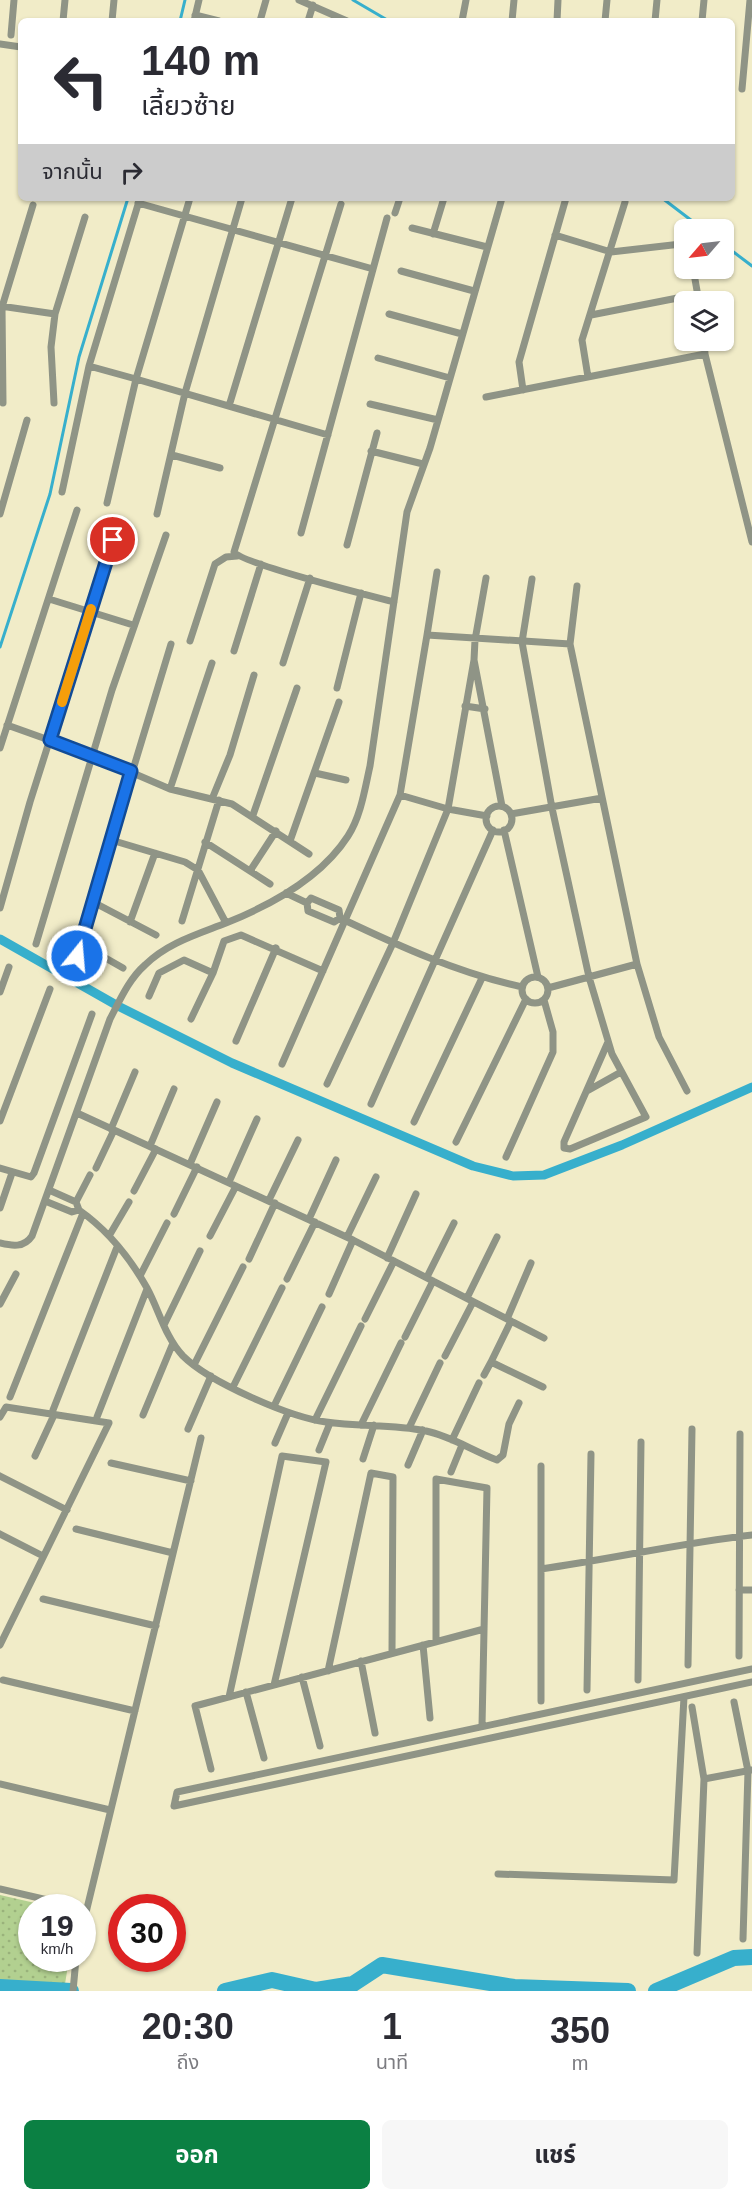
<!DOCTYPE html>
<html lang="th">
<head>
<meta charset="utf-8">
<style>
	:root { --surface:#fff; --page:#f7f7f7; --text:#2b2b33; --muted:#7c7c81; --accent:#0b8043 }
	body { margin:0; font-family:Arial,"Noto Sans Thai",sans-serif; background:var(--page); color:var(--text); height:100vh; display:flex; flex-direction:column; font-size:22px; white-space:nowrap }
	* { box-sizing:border-box; margin:0 }
	p { font-size:20px; color:var(--muted) }
	.icon { flex:none; width:33px; height:33px; fill:none; stroke:currentColor; stroke-width:2; stroke-linecap:round; stroke-linejoin:round }
	.map { position:relative; height:1991px; overflow:hidden }
	.drawer { display:flex; flex-direction:column; background:var(--surface); flex:1 }
	.drawer>* { flex:none }
	.hud { position:absolute; left:18px; top:18px; width:717px; height:183px; border-radius:9px; box-shadow:0 2px 4px #0004; background:#fff; color:var(--text); overflow:hidden }
	.needle { width:39px; rotate:242deg }
	.fabs { position:absolute; left:674px; top:219px; display:grid; gap:12px }
	.fabs a { display:grid; place-items:center; width:60px; height:60px; border-radius:9px; background:var(--surface); box-shadow:0 2px 4px #0004; font-size:30px }
	.speed { position:absolute; left:18px; top:1894px; display:flex; gap:12px; font-size:30px; font-weight:700; text-align:center }
	.speed>* { display:grid; place-content:center; width:78px; height:78px; border-radius:50%; background:var(--surface); box-shadow:0 2px 4px #0004; line-height:1 }
	.speed small { font-size:15px; font-weight:400 }
	.speed .limit { border:9px solid #d22; background:#fff; color:#111 }
	.pin { position:absolute; display:grid; place-items:center; width:51px; height:51px; color:#fff; margin:-26px; border:3px solid #fff; border-radius:50%; box-shadow:0 2px 6px #0007 }
	.me { position:absolute; width:66px; margin:-33px; rotate:17deg; stroke-linejoin:round; filter:drop-shadow(0 0 4px #0008) }
	.turn { display:flex; align-items:center; gap:21px; height:126px; padding:0 24px; font-size:27px }
	.turn .icon { width:78px; height:78px; stroke-width:2.5 }
	.turn b { display:block; font-size:42px; line-height:51px }
	.then { display:flex; align-items:center; height:57px; padding:0 24px; background:#0003; gap:12px; font-size:22px }
	.eta { display:flex; justify-content:space-evenly; align-items:center; height:102px; text-align:center }
	.eta b { font-size:36px; font-weight:700; line-height:42px }
	.cta { display:flex; gap:12px; margin-top:auto; padding:12px 24px }
	.cta a { flex:1; height:69px; border-radius:9px; background:var(--accent); color:#fff; font-size:24px; font-weight:700; line-height:69px; text-align:center }
	.cta a+a { background:var(--page); color:var(--text) }
	.map>svg:first-child { display:block }
	.grass { fill:url(#grass-dots) }
	.lines { fill:none; stroke-linecap:round; stroke-linejoin:round }
	.stream { stroke:#37afcc; stroke-width:3 }
	.canal { stroke:#37afcc; stroke-width:9 }
	.river { stroke:#37afcc; stroke-width:16 }
	.street { stroke:#8f9486; stroke-width:7 }
	.route-casing { stroke:#114b97; stroke-width:15 }
	.route { stroke:#1a73e8; stroke-width:10 }
	.slow { stroke:#f59e0b; stroke-width:10 }
</style>
</head>
<body>
<div class="map">
<svg width="752" height="1991" viewBox="0 0 752 1991">
	<defs>
		<pattern id="grass-dots" width="8" height="8" patternUnits="userSpaceOnUse" patternTransform="scale(1.5)"><rect width="8" height="8" fill="#b2d090"/><path d="M2 2h.1M6 6h.1" fill="none" stroke="#99b27b" stroke-width="1.8" stroke-linecap="round"/></pattern>
	</defs>
	<rect width="100%" height="100%" fill="#f1ecc8"/>
	<!-- grass -->
	<path class="grass" d="M0,1895L57,1908H32V1959H69L65,1984L0,1983Z"/>
	<g class="lines">
		<!-- stream -->
		<path class="stream" d="M353,0L389,21
			M180,21L185,0
			M662,198L704,230
			M723,244L752,266
			M0,647L50,494L79,357L128,198"/>
		<!-- canal -->
		<path class="canal" d="M0,939L118,1006L232,1063L473,1166L513,1176L544,1175L622,1145L752,1087"/>
		<!-- river -->
		<path class="river" d="M0,1987L71,1991
			M225,1991L272,1980L316,1990L353,1984L382,1965L514,1987L628,1991
			M656,1991L734,1958L752,1957"/>
		<!-- street -->
		<path class="street" d="M299,0L347,21
			M195,15L219,21
			M63,21L65,0
			M112,21L114,0
			M194,21L199,0
			M260,21L266,0
			M308,21L313,5
			M462,21L466,0
			M512,21L514,0
			M557,21L558,0
			M605,21L607,0
			M655,21L657,0
			M702,21L704,0
			M11,35L14,0
			M0,44L21,47
			M742,89L750,0
			M190,198L136,379L328,435
			M138,203L373,269
			M341,204L234,552C243,564 371,596 394,602
			M395,213L400,198
			M412,228L487,247
			M433,234L444,198
			M555,235L611,252L681,244L684,246
			M693,268L699,302
			M401,271L474,291
			M0,306L55,314
			M389,314L462,334
			M591,315L698,294
			M704,340L705,354
			M378,358L450,378
			M89,366L136,379L107,503
			M588,377L582,340L625,202
			M523,390L519,362L566,198
			M486,397L705,354L752,542
			M3,403L2,307L33,205
			M54,403L51,347L55,314L85,217
			M370,404L438,420
			M229,406L292,198
			M371,451L423,464
			M172,455L220,468
			M62,492L89,366L140,198
			M0,514L27,420
			M157,514L185,393L242,198
			M301,533L387,218
			M347,545L377,433
			M437,572L427,635L570,644L637,964L659,1037L687,1091
			M486,578L475,640L474,660L502,806
			M532,579L522,642L552,808L589,977L612,1054L646,1117L570,1149L564,1148V1142L608,1042
			M49,599L133,625
			M190,641L215,564L226,557L237,556
			M570,644L577,586
			M234,651L261,564
			M283,663L310,578
			M337,688L361,593
			M465,706L485,709
			M7,725L91,755L170,789L232,804L309,854
			M0,748L77,510
			M315,773L346,780
			M170,789L212,663
			M400,795L448,809L487,816
			M212,799L230,755L254,675
			M486 819a13 13 0 1 1 26 0a13 13 0 1 1-26 0Z
			M511,814L602,798
			M253,815L297,688
			M504,830L538,977
			M111,840L185,862L198,870L226,923
			M290,841L339,702
			M205,842L270,884
			M250,871L276,831
			M286,893L307,903L308,911L334,922L340,918C399,946 458,973 522,987
			M93,902L156,935
			M307,903L311,898L339,910L340,918
			M0,908L30,802L119,521
			M182,921L219,800
			M130,922L155,853
			M36,944L112,690L166,535
			M81,944L123,968
			M73,968L171,644
			M522 990a13 13 0 1 1 26 0a13 13 0 1 1-26 0Z
			M548,988L637,964
			M0,992L9,967
			M149,996L159,973L184,960L213,973
			M191,1019L213,973L224,941L241,935L323,971
			M236,1041L276,948
			M282,1064L400,795L427,635
			M327,1084L393,943L448,809L474,660
			M587,1091L621,1072
			M371,1104L493,830
			M77,1113L353,1240L544,1338
			M0,1121L50,989
			M414,1122L482,978
			M111,1129L135,1072
			M456,1142L526,999
			M150,1146L174,1089
			M506,1157L553,1052V1032L544,1000
			M190,1164L217,1102
			M0,1168L31,1177L34,1173L92,1014
			M96,1168L114,1130
			M229,1182L257,1119
			M49,1190L76,1202L79,1210C106,1229 130,1258 147,1288C159,1310 165,1337 183,1356C209,1382 289,1417 326,1422C359,1427 393,1424 426,1431C451,1436 473,1451 497,1460L503,1455L509,1424L519,1403
			M134,1191L156,1149
			M269,1200L298,1140
			M45,1201L72,1212L79,1210
			M76,1202L90,1175
			M0,1208L12,1173
			M174,1214L197,1167
			M309,1219L336,1160
			M109,1236L129,1202
			M210,1236L236,1186
			M347,1237L376,1177
			M0,1243C12,1246 24,1248 32,1236L110,1019C120,1000 129,979 145,965C167,943 198,934 226,923C271,905 321,878 348,836C361,816 365,788 370,766L407,512L430,448L502,198
			M387,1258L416,1194
			M249,1259L275,1203
			M140,1276L167,1223
			M427,1277L454,1223
			M287,1279L315,1222
			M329,1294L353,1240
			M467,1298L497,1237
			M0,1304L16,1274
			M365,1319L394,1261
			M507,1319L531,1263
			M511,1321L491,1362L543,1387
			M164,1325L200,1251
			M405,1337L433,1281
			M445,1356L473,1302
			M194,1365L243,1267
			M484,1375L491,1362
			M233,1387L282,1288
			M10,1397L83,1213
			M274,1406L322,1307
			M53,1410L117,1247
			M143,1415L173,1343
			M0,1417L6,1407L109,1423L0,1645
			M97,1417L147,1289
			M315,1420L361,1326
			M361,1425L401,1343
			M409,1428L440,1363
			M188,1429L211,1376
			M452,1440L479,1383
			M275,1443L288,1413
			M319,1450L330,1423
			M35,1456L54,1415
			M363,1459L374,1425
			M111,1463L191,1481
			M408,1465L423,1430
			M451,1472L462,1445
			M0,1476L67,1510
			M76,1529L173,1553
			M0,1534L43,1556
			M541,1569C612,1559 681,1543 752,1535
			M739,1590H752
			M43,1599L156,1626
			M436,1641V1479L487,1488L482,1726
			M423,1645L430,1718
			M739,1656L740,1434
			M361,1661L375,1733
			M688,1665L692,1429
			M752,1669L177,1792L174,1806L752,1682
			M328,1671L371,1473L393,1477L392,1653
			M302,1677L320,1746
			M3,1680L135,1711
			M638,1680L641,1442
			M587,1690L591,1454
			M246,1692L264,1758
			M229,1697L282,1456L326,1462L274,1685
			M541,1701V1466
			M734,1702L748,1771L743,1939
			M692,1707L704,1779L752,1770
			M211,1769L195,1706L484,1629
			M0,1784L110,1810
			M498,1874L674,1880L684,1697
			M0,1889L82,1908
			M82,1929L201,1438
			M697,1953L704,1779
			M73,1991L76,1959"/>
	</g>
	<g class="lines">
		<!-- route casing -->
		<g class="route-casing">
			<path id="route" d="M77,956L131,771L50,740L113,540"/>
		</g>
		<!-- route -->
		<use href="#route" class="route"/>
		<!-- slow -->
		<path class="slow" d="M62,702L91,609"/>
	</g>
</svg>
<div class="fabs">
<a><svg class="needle" viewBox="-14 -14 28 28"><path d="M0-13l5 13h-10z" fill="#e53935"/><path d="M0 13l5-13h-10z" fill="#7c7c81"/></svg></a>
<a><svg class="icon" aria-label="layers" viewBox="0 0 24 24"><path d="M12 4l9 5-9 5-9-5zM3 14l9 5 9-5"/></svg></a>
</div>
<div class="speed"><div>19<small>km/h</small></div><div class="limit">30</div></div>
<div class="pin" style="left:113px;top:540px;background:#d93025"><svg class="icon" aria-label="arrive" viewBox="0 0 24 24"><path d="M6 21V4h12l-3 4 3 4H6"/></svg></div>
<svg class="me" style="left:77px;top:956px" viewBox="-20 -20 40 40"><circle r="17" fill="#1a73e8" stroke="#fff" stroke-width="3"/><path d="M0-11L8 9 0 5-8 9z" fill="#fff"/></svg>
<div class="hud">
<div class="turn"><svg class="icon" aria-label="left" viewBox="0 0 24 24"><path d="M17 20v-9H6M10 6l-5 5 5 5"/></svg><div><b>140 m</b>เลี้ยวซ้าย</div></div>
<div class="then">จากนั้น<svg class="icon" aria-label="right" viewBox="0 0 24 24"><path d="M7 20v-9h11M14 6l5 5-5 5"/></svg></div>
</div>
</div>
<section class="drawer">
<div class="eta">
<div><b>20:30</b><p>ถึง</p></div>
<div><b>1</b><p>นาที</p></div>
<div><b>350</b><p>m</p></div>
</div>
<div class="cta"><a>ออก</a><a>แชร์</a></div>
</section>
</body>
</html>
